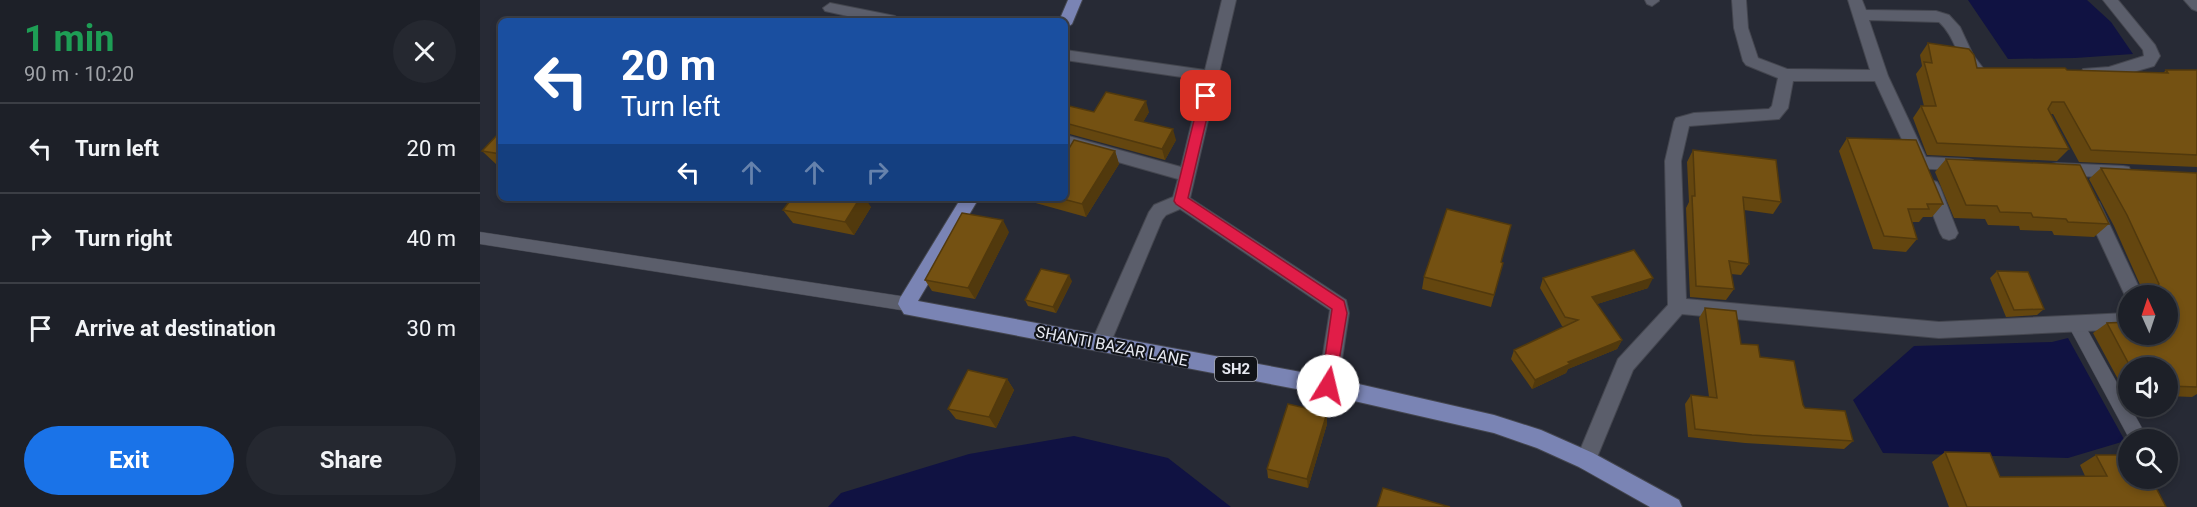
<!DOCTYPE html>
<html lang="en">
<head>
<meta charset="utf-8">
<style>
	:root { --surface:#1d2028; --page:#252830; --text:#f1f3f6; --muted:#a0a3a8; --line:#3b3e45; --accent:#1a73e8 }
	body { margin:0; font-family:Roboto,sans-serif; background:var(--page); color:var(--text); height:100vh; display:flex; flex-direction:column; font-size:22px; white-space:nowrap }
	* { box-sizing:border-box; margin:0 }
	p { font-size:20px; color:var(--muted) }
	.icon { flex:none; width:33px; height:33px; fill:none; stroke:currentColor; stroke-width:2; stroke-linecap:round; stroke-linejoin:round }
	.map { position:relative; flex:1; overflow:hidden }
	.side { display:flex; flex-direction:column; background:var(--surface); width:480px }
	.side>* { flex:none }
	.guide { position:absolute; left:18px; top:18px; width:570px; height:183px; border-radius:9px; box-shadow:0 3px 9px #0003,0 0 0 2px var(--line); background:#1a4fa0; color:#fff; overflow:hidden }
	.needle { width:39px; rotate:357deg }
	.tools { position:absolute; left:1638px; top:285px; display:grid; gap:12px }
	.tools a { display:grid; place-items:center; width:60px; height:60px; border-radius:50%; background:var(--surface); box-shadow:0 3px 9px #0003,0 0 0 2px var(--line); font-size:30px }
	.pin { position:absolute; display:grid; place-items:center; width:51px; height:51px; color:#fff; margin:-26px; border-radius:12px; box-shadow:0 3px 9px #0006 }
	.me { position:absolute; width:66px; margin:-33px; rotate:9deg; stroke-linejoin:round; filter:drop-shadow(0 0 4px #0008) }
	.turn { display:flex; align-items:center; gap:21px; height:126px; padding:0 24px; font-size:27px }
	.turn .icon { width:78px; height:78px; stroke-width:2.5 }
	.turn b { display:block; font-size:42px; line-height:51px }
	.lanes { display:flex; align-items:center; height:57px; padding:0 24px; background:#0003; justify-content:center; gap:30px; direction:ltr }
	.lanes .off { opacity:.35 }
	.round { display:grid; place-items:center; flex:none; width:63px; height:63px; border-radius:32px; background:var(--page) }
	.summary { display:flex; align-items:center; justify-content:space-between; height:102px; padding:0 24px }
	h1 { font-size:36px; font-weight:700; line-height:45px; color:#1e9e55 }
	.action { display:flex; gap:12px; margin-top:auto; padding:12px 24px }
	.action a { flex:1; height:69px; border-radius:36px; background:var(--accent); color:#fff; font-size:24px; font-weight:700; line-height:69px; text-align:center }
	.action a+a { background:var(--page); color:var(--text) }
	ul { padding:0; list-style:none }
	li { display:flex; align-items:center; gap:18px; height:90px; padding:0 24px; border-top:2px solid var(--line) }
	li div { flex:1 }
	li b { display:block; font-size:22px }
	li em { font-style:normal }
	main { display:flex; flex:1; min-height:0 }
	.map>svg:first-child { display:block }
	.water { fill:#101242 }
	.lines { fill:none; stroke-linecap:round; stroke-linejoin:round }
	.lane-casing { stroke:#44464f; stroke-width:1 }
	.street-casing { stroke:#44464f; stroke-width:2 }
	.primary-casing { stroke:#44464f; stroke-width:2 }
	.lane { fill:#5b5e6b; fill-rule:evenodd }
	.street { fill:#5b5e6b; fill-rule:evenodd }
	.primary { fill:#7a84b4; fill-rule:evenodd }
	.wall { fill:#64460f }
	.shaded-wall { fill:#51390d }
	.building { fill:#745112; stroke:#51390d; stroke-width:1.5 }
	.route { fill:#e11d48; stroke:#92132f; stroke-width:1.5 }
	.labels { text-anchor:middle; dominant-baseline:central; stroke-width:4.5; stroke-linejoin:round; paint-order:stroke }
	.shield { fill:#111318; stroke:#a7a9b0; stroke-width:1.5 }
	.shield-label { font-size:15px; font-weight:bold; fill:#e7e9f1 }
	.street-label { font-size:16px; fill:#e7e9f1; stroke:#111318 }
</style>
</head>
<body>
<main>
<section class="side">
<div class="summary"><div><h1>1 min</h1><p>90 m · 10:20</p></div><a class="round"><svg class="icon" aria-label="close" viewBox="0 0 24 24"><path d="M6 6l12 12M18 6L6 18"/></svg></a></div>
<ul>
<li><svg class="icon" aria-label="left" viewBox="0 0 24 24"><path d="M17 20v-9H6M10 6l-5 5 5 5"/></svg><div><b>Turn left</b></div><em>20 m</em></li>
<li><svg class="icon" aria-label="right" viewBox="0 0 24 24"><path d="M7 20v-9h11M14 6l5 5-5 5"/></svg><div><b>Turn right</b></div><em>40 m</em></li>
<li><svg class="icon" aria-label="arrive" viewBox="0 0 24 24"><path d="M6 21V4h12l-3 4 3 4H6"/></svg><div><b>Arrive at destination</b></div><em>30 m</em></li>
</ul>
<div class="action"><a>Exit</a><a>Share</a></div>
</section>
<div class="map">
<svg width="1717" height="507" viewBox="0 0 1717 507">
	<rect width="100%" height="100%" fill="#272a35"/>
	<!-- water -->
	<path class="water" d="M1488,0H1607L1631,22L1653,54L1595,58L1528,59Z
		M1588,338L1645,441L1588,458L1403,453L1373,400L1434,346L1572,342Z
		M594,436L688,458L751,507H348L361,493L489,454Z"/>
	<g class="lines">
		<!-- lane casing -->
		<g class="lane-casing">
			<path id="lane" d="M0,232L427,297L433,299L435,304L433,309L427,311L0,244Z
				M1596,318L1602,320L1662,428L1665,434L1662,440H1650L1588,325L1590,320Z"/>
		</g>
		<!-- street casing -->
		<g class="street-casing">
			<path id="street" d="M742,0H756L710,198L866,300L869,313L858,386L855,392L848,395L841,392L838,386L850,310L700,209L686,215L682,220L628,349L621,351L614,349L611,343L669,212L674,205L693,197L698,179L585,147V135L701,167L722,80L585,60V50L725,70Z
				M1165,0H1179V1L1172,6L1167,4Z
				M1252,0H1266L1268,28L1278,58L1307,69L1390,70L1368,0H1382L1386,10L1456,11L1469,15L1480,27L1493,55L1503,68L1500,72H1490C1477,57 1474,35 1459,22L1389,20L1408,76L1446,157L1487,159L1493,160L1495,165L1493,170L1487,171L1435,168L1395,81H1313L1308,108L1299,119L1209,126L1201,161L1206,299L1459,322L1648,313V329L1459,338L1202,314L1153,370L1113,467L1106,470L1099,467L1096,460L1138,359L1188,305L1185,161L1194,122L1196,118L1214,113L1289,109L1292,106L1298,78L1266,65L1263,61L1254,28Z
				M1623,0H1638L1675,45L1680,56L1674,66L1629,79L1603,77L1601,73L1603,69L1629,67L1664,56L1663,50Z
				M1704,0H1717V11L1712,9Z
				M350,3L415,16L422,21H390L345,11L343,8Z
				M1577,163L1643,166L1649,167L1651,172L1649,177L1643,178L1577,175L1571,174L1569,169L1571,164Z
				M1451,180L1457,182L1460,187L1478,233L1475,238L1469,240L1463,238L1460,233L1442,187L1445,182Z
				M1613,200L1619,202L1663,296H1648V302L1604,207L1607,202Z"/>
		</g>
		<!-- primary casing -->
		<g class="primary-casing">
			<path id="primary" d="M588,0H602L592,24L585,29V21H579Z
				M481,198H499L438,301L848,377L1014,415L1061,430L1113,453L1199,500L1202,507H1170L1099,467L1057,448L1014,433L848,395L424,314L418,304L420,298Z"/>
		</g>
		<!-- lane -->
		<use href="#lane" class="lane"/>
		<!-- street -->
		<use href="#street" class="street"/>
		<!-- primary -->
		<use href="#primary" class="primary"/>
	</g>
	<!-- wall -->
	<path class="wall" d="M1448,43L1497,68L1683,73L1686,70H1717V167L1599,162L1573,114H1570L1589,149L1577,161L1447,155L1433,118L1441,106H1444L1436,74L1442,66L1440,55Z
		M585,105L614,112H669L663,122L696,140L685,160L586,133L585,134Z
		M21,131V165H17L2,151Z
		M1367,138L1463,204L1452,217H1443L1439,222H1432L1437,239L1426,252L1393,249L1359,151Z
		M1213,150L1301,202L1293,214L1264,210L1269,264L1261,275L1251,274L1254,289L1246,300L1210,297L1206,208L1209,202L1207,162Z
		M635,151L639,164L606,217L552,202L550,198H585Z
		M1466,159L1629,224L1614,237L1574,235L1572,231L1540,230L1539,226L1508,225L1505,219L1474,218L1455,172Z
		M1621,168L1717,173V394L1712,397L1688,396V368H1648V394H1646L1613,333L1627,323L1688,334V296H1665L1634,226L1609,179Z
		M391,207L374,235L313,223L303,210Z
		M529,232L495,299L452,291L445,280Z
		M1021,263H1023L1011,307L942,289L944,277Z
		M1517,271L1564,309L1557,315L1526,317L1510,278Z
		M1063,278L1168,288L1117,304L1142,340L1137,349L1088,369L1086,373L1052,389L1031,359L1034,350L1084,327L1082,326L1060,288Z
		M592,281L576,313L548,306L545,300Z
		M1225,308L1261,344L1280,357L1325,408L1373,441L1364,449L1265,443L1208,437L1205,404L1211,395L1229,397L1219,318Z
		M527,379L534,390L516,428L476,419L468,409Z
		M847,413V424L828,488L788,478L787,469Z
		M1465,452L1520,477L1605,476L1600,465L1616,455L1686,507H1469L1452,462Z"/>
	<!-- shaded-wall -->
	<path class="shaded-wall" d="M666,101L669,112L658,131L655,120Z
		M693,129L696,140L685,160L682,149Z
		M635,151L639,164L606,217L602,204Z
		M380,198H385L391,207L374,235L365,222Z
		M523,220L529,232L495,299L488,288Z
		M589,275L592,281L576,313L573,307Z
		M1173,278L1168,288L1108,307L1112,297Z
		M1142,340L1137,349L1088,369L1086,373L1052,389L1055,380L1088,362Z
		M527,379L534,390L516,428L509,417Z
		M847,413V424L828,488L827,479Z"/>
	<!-- building -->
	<path class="building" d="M1448,43L1489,49L1494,55L1497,68H1585L1587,70L1688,73L1686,70H1717V155L1611,150L1584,102H1572L1568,109L1589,149L1457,143L1441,106H1456L1444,62L1452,63Z
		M626,92L666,101L655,120L693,129L682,149L585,123V105L614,112Z
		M21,131V154L2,151Z
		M1367,138L1436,140L1463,204H1447L1449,209H1428L1437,239L1404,236Z
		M594,140L635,151L602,204L579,198H585V155Z
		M1213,150L1296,160L1301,202L1263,197L1269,264L1249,261L1254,289L1216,286L1212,196H1215Z
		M1466,159L1600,165L1629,224L1588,222L1586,219L1553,217L1551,213L1520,212L1517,206L1486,205Z
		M1621,168L1717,173V387L1688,386V368H1651L1627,323L1648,322V334H1688V321H1695L1688,308V296H1681L1676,288L1679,284L1647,215Z
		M312,198H380L365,222L303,210Z
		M967,209L1031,225L1021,262L1023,263L1014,295L944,277Z
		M482,213L523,220L488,288L445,280Z
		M1154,250L1173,278L1112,297L1142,340L1088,362L1090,364L1055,380L1034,350L1098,320L1085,317L1063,278Z
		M561,269L589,275L573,307L545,300Z
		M1517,271L1548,272L1564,309L1534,310Z
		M1225,308L1256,311L1261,344L1278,345L1280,357L1314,361L1323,405L1325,408L1365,411L1373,441L1272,435L1215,429L1211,395L1237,398Z
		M488,370L527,379L509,417L468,409Z
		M808,404L847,413L827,479L787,469Z
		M1465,452L1510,453L1520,477L1627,476L1616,455H1648V478H1671L1686,507H1487Z
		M903,488L970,507H897Z"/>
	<!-- route -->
	<path class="route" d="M726,92L732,96L708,198L864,301L867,313L854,391L848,393L843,391L841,386L852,309L696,204L694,201L720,96Z"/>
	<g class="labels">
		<!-- shield labels -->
		<rect class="shield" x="735" y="357" width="42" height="24" rx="4.5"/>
		<g class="shield-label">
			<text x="756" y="369">SH2</text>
		</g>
		<!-- street labels -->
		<g class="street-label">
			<text transform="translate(632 346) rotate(11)">SHANTI BAZAR LANE</text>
		</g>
	</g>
</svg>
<div class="tools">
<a><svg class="needle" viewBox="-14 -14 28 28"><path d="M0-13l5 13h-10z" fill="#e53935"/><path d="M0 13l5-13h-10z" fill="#a0a3a8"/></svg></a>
<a><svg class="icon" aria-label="sound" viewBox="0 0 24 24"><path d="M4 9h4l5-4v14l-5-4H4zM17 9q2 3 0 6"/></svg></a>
<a><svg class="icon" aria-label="search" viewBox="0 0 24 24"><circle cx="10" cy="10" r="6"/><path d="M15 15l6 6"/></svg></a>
</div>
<div class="pin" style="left:726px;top:96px;background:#d93025"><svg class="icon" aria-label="arrive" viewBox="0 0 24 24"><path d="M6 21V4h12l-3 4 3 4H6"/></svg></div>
<svg class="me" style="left:848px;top:386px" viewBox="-20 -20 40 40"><circle r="19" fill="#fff"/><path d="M0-13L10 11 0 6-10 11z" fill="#e11d48"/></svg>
<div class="guide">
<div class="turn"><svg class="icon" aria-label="left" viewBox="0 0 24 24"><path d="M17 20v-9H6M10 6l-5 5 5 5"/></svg><div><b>20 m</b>Turn left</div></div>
<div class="lanes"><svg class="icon" aria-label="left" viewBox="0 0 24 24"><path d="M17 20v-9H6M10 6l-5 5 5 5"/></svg><svg class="icon off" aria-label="ahead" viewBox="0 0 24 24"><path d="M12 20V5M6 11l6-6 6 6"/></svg><svg class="icon off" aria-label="ahead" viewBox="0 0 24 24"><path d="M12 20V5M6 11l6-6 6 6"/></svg><svg class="icon off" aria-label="right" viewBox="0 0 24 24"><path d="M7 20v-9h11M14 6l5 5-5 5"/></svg></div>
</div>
</div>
</main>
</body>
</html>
